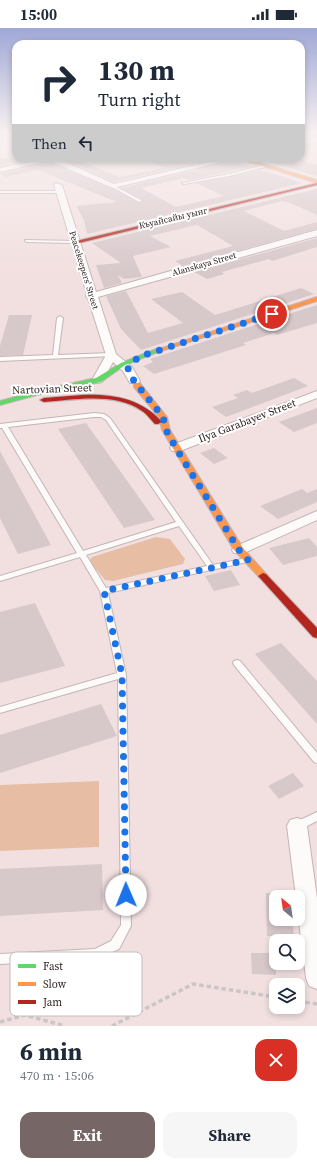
<!DOCTYPE html>
<html lang="en">
<head>
<meta charset="utf-8">
<style>
	:root { --surface:#fff; --page:#f6f6f7; --text:#1f2937; --muted:#747a83; --accent:#766666 }
	body { margin:0; font-family:"Source Serif 4",serif; background:var(--page); color:var(--text); height:100vh; display:flex; flex-direction:column; font-size:15px; white-space:nowrap }
	* { box-sizing:border-box; margin:0 }
	p { font-size:13px; color:var(--muted) }
	.icon { flex:none; width:22px; height:22px; fill:none; stroke:currentColor; stroke-width:2; stroke-linecap:round; stroke-linejoin:round }
	.map { position:relative; height:998px; overflow:hidden }
	.panel { display:flex; flex-direction:column; background:var(--surface); flex:1 }
	.panel>* { flex:none }
	.top-card { position:absolute; left:12px; top:12px; width:293px; height:122px; border-radius:12px; box-shadow:0 2px 6px #0003; background:#fff; color:var(--text); overflow:hidden }
	.needle { width:26px; rotate:331deg }
	.tools { position:absolute; left:269px; top:862px; display:grid; gap:8px }
	.tools a { display:grid; place-items:center; width:36px; height:36px; border-radius:8px; background:var(--surface); box-shadow:0 2px 6px #0003; font-size:20px }
	.pin { position:absolute; display:grid; place-items:center; width:34px; height:34px; color:#fff; margin:-17px; border:2px solid #fff; border-radius:50%; box-shadow:0 1px 4px #0007 }
	.me { position:absolute; width:44px; margin:-22px; rotate:359deg; stroke-linejoin:round; filter:drop-shadow(0 0 3px #0008) }
	.turn { display:flex; align-items:center; gap:14px; height:84px; padding:0 20px; font-size:18px }
	.turn .icon { width:52px; height:52px; stroke-width:2.5 }
	.turn b { display:block; font-size:28px; line-height:34px }
	.then { display:flex; align-items:center; height:38px; padding:0 20px; background:#0003; gap:8px; font-size:15px }
	.round { display:grid; place-items:center; flex:none; width:42px; height:42px; border-radius:12px; background:var(--page) }
	.overview { display:flex; align-items:center; justify-content:space-between; height:68px; padding:0 20px }
	h1 { font-size:24px; font-weight:700; line-height:30px }
	.button { display:flex; gap:8px; margin-top:auto; padding:8px 20px }
	.button a { flex:1; height:46px; border-radius:12px; background:var(--accent); color:#fff; font-size:16px; font-weight:700; line-height:46px; text-align:center }
	.button a+a { background:var(--page); color:var(--text) }
	.status { display:flex; justify-content:space-between; align-items:center; height:28px; padding:0 20px; background:var(--surface); direction:ltr }
	.status svg { height:11px; fill:currentColor }
	.map>svg:first-child { display:block }
	.green { fill:#e7bea4 }
	.building { fill:#d7c8ca }
	.lines { fill:none; stroke-linecap:round; stroke-linejoin:round }
	.lane-casing { stroke:#c4b5b5; stroke-width:2 }
	.street-casing { stroke:#c4b5b5; stroke-width:2 }
	.fast-casing { stroke:#c4b5b5; stroke-width:2 }
	.slow-casing { stroke:#c4b5b5; stroke-width:2 }
	.jam-casing { stroke:#c4b5b5; stroke-width:2 }
	.path { stroke:#cbc5c5; stroke-width:3.5; stroke-dasharray:4.5 3; stroke-linecap:butt }
	.lane { fill:#fdfafa; fill-rule:evenodd }
	.street { fill:#fdfafa; fill-rule:evenodd }
	.fast { fill:#63d668; fill-rule:evenodd }
	.slow { fill:#ff974d; fill-rule:evenodd }
	.jam { fill:#b3261e; fill-rule:evenodd }
	.route { stroke:#1a73e8; stroke-width:7; stroke-dasharray:0 12.6 }
	.labels { text-anchor:middle; dominant-baseline:central; stroke-width:4; stroke-linejoin:round; paint-order:stroke }
	.far-street-label { font-size:9px; fill:#342424; stroke:#fff }
	.street-label { font-size:11px; fill:#342424; stroke:#fff }
	.key { fill:#fff; stroke:#c2bdbd; stroke-width:1 }
	.key-label { font-size:11px; fill:#342424 }
</style>
</head>
<body>
<div class="status"><b>15:00</b><svg viewBox="0 0 49 12"><path d="M0 12V9h3v3zM5 12V6h3v6zM10 12V3h3v9zM15 12V0h3v12zM26 1h20v11H26zM47 4h2v5h-2z"/></svg></div>
<div class="map">
<svg width="317" height="998" viewBox="0 0 317 998">
	<rect width="100%" height="100%" fill="#f2e0e0"/>
	<!-- green -->
	<path class="green" d="M156,509L170,511L185,531L183,536L113,553L105,552L89,533L92,529Z
		M99,753V819L0,823V757Z"/>
	<!-- building -->
	<path class="building" d="M0,130H37L0,138Z
		M61,130H74L119,149L164,140L142,130H219L114,154Z
		M256,130H280L301,136V132L317,137V148Z
		M234,133L251,139L189,152L184,150L141,160L176,179L224,168L196,155L261,142L302,155L87,206L84,192L76,178L117,174L38,142L6,149L0,146L49,135L113,161L139,175L143,174L142,171L121,160Z
		M317,161V187L288,174L282,173L244,183L284,203L317,194V201L183,238L175,233L233,218L197,197L150,208L171,219L133,228L142,249L124,251L118,247L122,255L104,260L96,237L121,235L92,215Z
		M317,210V219L272,233L269,231L222,244L224,246L207,251L194,244Z
		M301,260L314,266L141,322L121,301L106,268L126,263L148,305L183,295L151,271L182,264L215,287Z
		M317,277V295L277,307L274,305L243,315L246,317L154,346L143,338L153,334L150,331Z
		M9,287H32L23,327L0,328V318Z
		M294,350L308,358L226,389L212,379L238,370L233,367L247,362L252,365Z
		M317,380V395L294,404L279,394Z
		M86,395L155,492L124,500L58,401Z
		M214,420L228,430L214,436L200,425Z
		M0,423L51,517L18,526L0,490Z
		M302,461L307,465L317,461V474L278,491L260,478Z
		M309,510L317,519V528L283,537L269,520Z
		M231,542L240,557L214,563L205,548Z
		M35,575L65,638L0,655V584Z
		M281,615L317,653V696L255,626Z
		M101,676L117,708L0,745V707Z
		M293,745L304,758L279,771L268,758Z
		M102,836L103,882L0,888V841Z
		M266,865L289,866L290,869H276V891H292L294,908H267Z
		M251,925H276V947L252,946Z"/>
	<g class="lines">
		<!-- lane casing -->
		<g class="lane-casing">
			<path id="lane" d="M313,105H317V107Z
				M264,137L265,139L229,148L184,156L182,155L229,146Z
				M113,157L141,172L142,173L139,174L112,159L111,158Z
				M0,163H60L62,164L60,165H0Z
				M25,212L75,213L77,214L75,215L27,214L25,213Z
				M60,288L63,290L58,327L111,325L114,327L113,328L0,333V329L53,327L57,290Z
				M94,385L104,386L110,390L213,537L247,530L251,532L247,534L108,565L126,647L131,898L119,921L96,931L0,936V926L95,921L111,913L121,897L118,651L0,685V679L117,645L100,563L80,529L0,553V548L77,525L2,400H0V396ZM94,389H101L106,392L176,494L83,523L8,399ZM179,498L207,538L106,560L86,527Z
				M237,632L240,633L317,725V735L314,734L234,637L233,635L234,633Z
				M317,784V793C310,796 301,803 294,801L292,798L294,795Z"/>
		</g>
		<!-- street casing -->
		<g class="street-casing">
			<path id="street" d="M9,105H16V107L0,111V107Z
				M317,109V113L301,118V114Z
				M44,130H57L114,156L226,130H239L113,160L49,133L0,144V140Z
				M55,155L62,157L96,264L317,202V208L98,269L116,326L132,339L140,353L138,355H130L123,343L113,334L102,354L98,355L92,352L106,327L88,270L86,268L87,266L54,157Z
				M317,363V370L180,423H172L170,420L172,417Z
				M317,483V492L244,525H234L232,522L234,519Z
				M297,790L304,792L307,798L317,870V961L309,958L306,950L298,886V869H296L287,798L290,792Z"/>
		</g>
		<!-- fast casing -->
		<g class="fast-casing">
			<path id="fast" d="M156,321L159,323L158,324L125,337L101,354L37,367L0,377V373L36,363L96,350L121,335Z"/>
		</g>
		<!-- slow casing -->
		<g class="slow-casing">
			<path id="slow" d="M237,130H244L317,152V155Z
				M317,269V273L158,324L156,325L153,323Z
				M134,355H140L167,389L170,402L243,520L266,546L268,548L266,550H260L234,522L162,402L159,389L134,359Z"/>
		</g>
		<!-- jam casing -->
		<g class="jam-casing">
			<path id="jam" d="M317,155V157L75,216L72,214Z
				M82,367C112,366 141,370 162,394L158,396H155C151,392 147,386 142,383C115,364 74,372 44,374L40,372L44,370Z
				M263,545L266,546L317,600V610L313,609L260,550L258,548Z"/>
		</g>
		<!-- path -->
		<path class="path" d="M298,973L317,976
			M0,994L25,987L65,998
			M112,998L193,956L276,969"/>
		<!-- lane -->
		<use href="#lane" class="lane"/>
		<!-- street -->
		<use href="#street" class="street"/>
		<!-- fast -->
		<use href="#fast" class="fast"/>
		<!-- slow -->
		<use href="#slow" class="slow"/>
		<!-- jam -->
		<use href="#jam" class="jam"/>
	</g>
	<!-- sky -->
	<linearGradient id="sky" x2="0" y2="1"><stop stop-color="#9fa8d6"/><stop offset="0.43" stop-color="#f9f1f1"/><stop offset="1" stop-color="#f9f1f1" stop-opacity="0"/></linearGradient>
	<rect width="317" height="245" fill="url(#sky)"/>
	<g class="lines">
		<!-- route -->
		<path class="route" d="M126,867L122,647L104,563L248,532L239,522L176,420L166,402L163,389L134,353L128,341L138,329L272,286"/>
	</g>
	<g class="labels">
		<!-- far-street labels -->
		<g class="far-street-label">
			<text transform="translate(173 190) rotate(-13)">Къуайсайы уынг</text>
			<text transform="translate(204 236) rotate(-16)">Alanskaya Street</text>
			<text transform="translate(84 242) rotate(73)">Peacekeepers' Street</text>
		</g>
		<!-- street labels -->
		<g class="street-label">
			<text transform="translate(52 361) rotate(-2)">Nartovian Street</text>
			<text transform="translate(247 393) rotate(-21)">Ilya Garabayev Street</text>
		</g>
	</g>
	<!-- legend -->
	<rect x="10" y="924" width="132" height="64" rx="6" class="key"/>
	<rect x="18" y="936" width="18" height="4" fill="#63d668"/>
	<rect x="18" y="954" width="18" height="4" fill="#ff974d"/>
	<rect x="18" y="972" width="18" height="4" fill="#b3261e"/>
	<g class="key-label">
		<text x="43" y="942">Fast</text>
		<text x="43" y="960">Slow</text>
		<text x="43" y="978">Jam</text>
	</g>
</svg>
<div class="tools">
<a><svg class="needle" viewBox="-14 -14 28 28"><path d="M0-13l5 13h-10z" fill="#e53935"/><path d="M0 13l5-13h-10z" fill="#747a83"/></svg></a>
<a><svg class="icon" aria-label="search" viewBox="0 0 24 24"><circle cx="10" cy="10" r="6"/><path d="M15 15l6 6"/></svg></a>
<a><svg class="icon" aria-label="layers" viewBox="0 0 24 24"><path d="M12 4l9 5-9 5-9-5zM3 14l9 5 9-5"/></svg></a>
</div>
<div class="pin" style="left:272px;top:286px;background:#d93025"><svg class="icon" aria-label="arrive" viewBox="0 0 24 24"><path d="M6 21V4h12l-3 4 3 4H6"/></svg></div>
<svg class="me" style="left:126px;top:867px" viewBox="-20 -20 40 40"><circle r="19" fill="#fff"/><path d="M0-13L10 11 0 6-10 11z" fill="#1a73e8"/></svg>
<div class="top-card">
<div class="turn"><svg class="icon" aria-label="right" viewBox="0 0 24 24"><path d="M7 20v-9h11M14 6l5 5-5 5"/></svg><div><b>130 m</b>Turn right</div></div>
<div class="then">Then<svg class="icon" aria-label="left" viewBox="0 0 24 24"><path d="M17 20v-9H6M10 6l-5 5 5 5"/></svg></div>
</div>
</div>
<section class="panel">
<div class="overview"><div><h1>6 min</h1><p>470 m · 15:06</p></div><a class="round" style="background:#d93025;color:#fff"><svg class="icon" aria-label="close" viewBox="0 0 24 24"><path d="M6 6l12 12M18 6L6 18"/></svg></a></div>
<div class="button"><a>Exit</a><a>Share</a></div>
</section>
</body>
</html>
